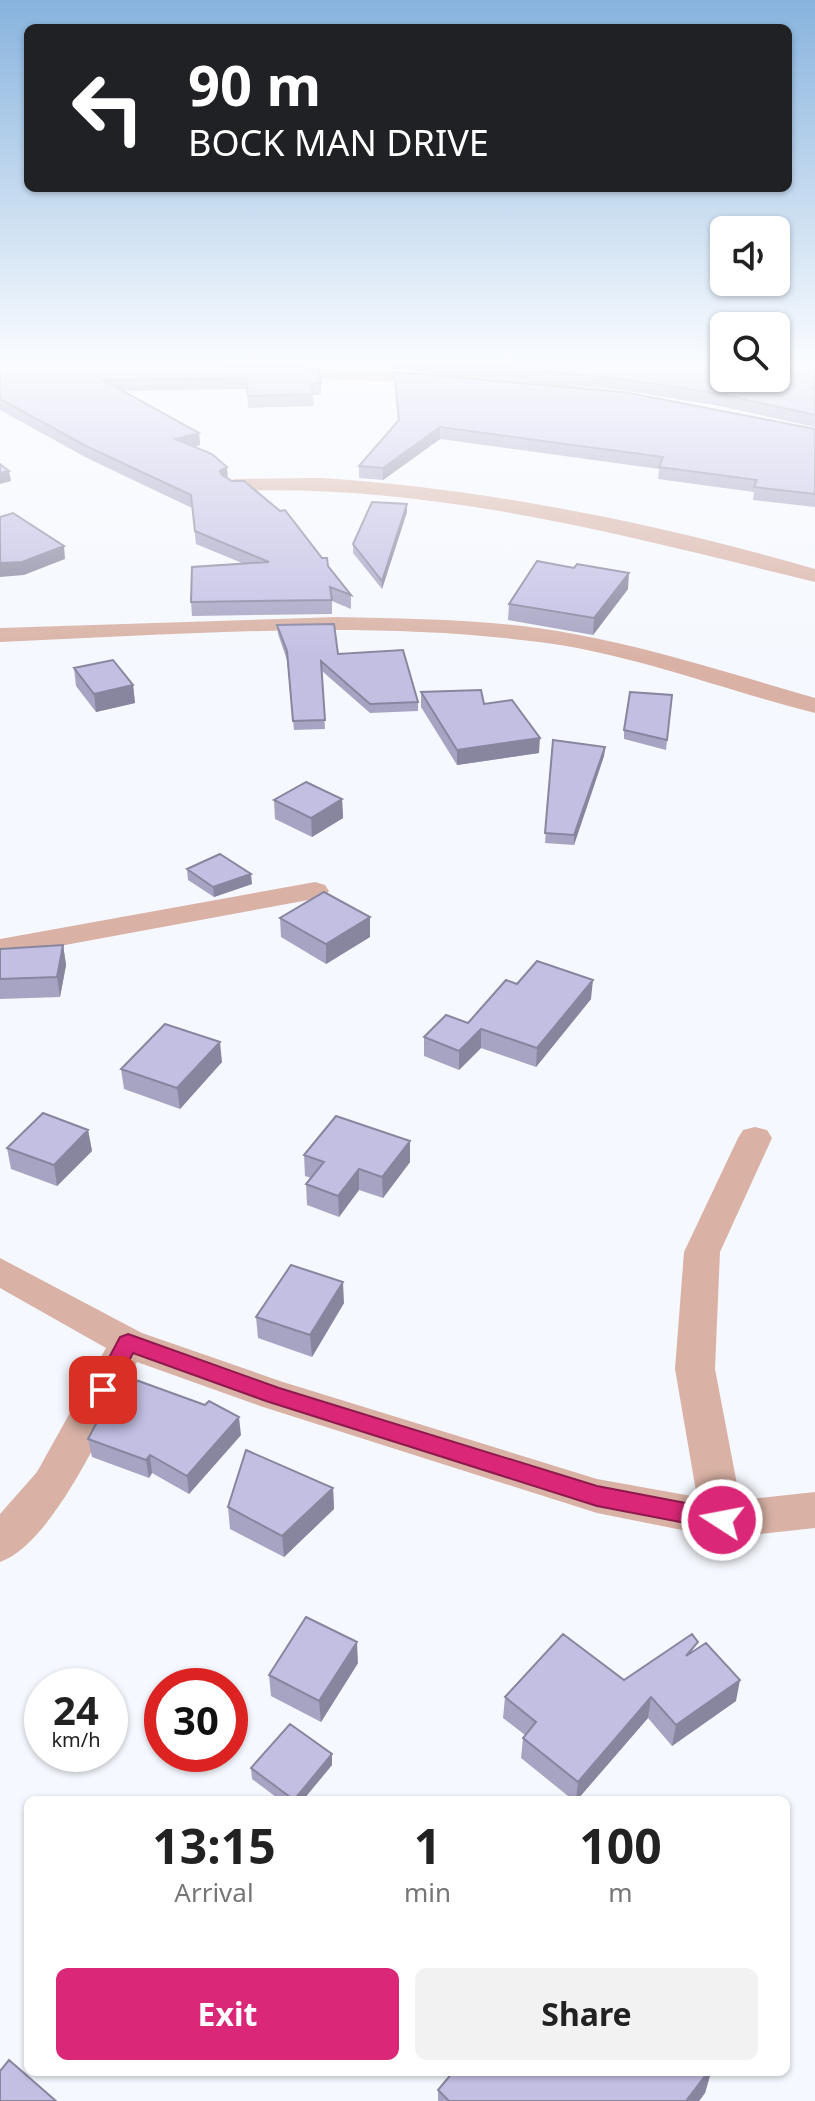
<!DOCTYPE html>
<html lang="en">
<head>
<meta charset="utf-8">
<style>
	:root { --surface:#fff; --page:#f2f2f2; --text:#222; --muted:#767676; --accent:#db2777 }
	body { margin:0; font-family:"Noto Sans",sans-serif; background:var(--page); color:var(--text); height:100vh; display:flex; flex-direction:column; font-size:30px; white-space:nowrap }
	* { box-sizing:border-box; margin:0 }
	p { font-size:26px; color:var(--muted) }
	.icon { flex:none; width:44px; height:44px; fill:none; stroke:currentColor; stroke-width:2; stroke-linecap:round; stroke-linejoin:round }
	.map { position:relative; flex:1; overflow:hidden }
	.details { position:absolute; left:24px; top:1796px; width:766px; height:280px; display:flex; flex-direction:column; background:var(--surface); border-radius:12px; box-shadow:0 2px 6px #0004 }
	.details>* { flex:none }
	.hud { position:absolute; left:24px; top:24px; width:768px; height:168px; border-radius:12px; box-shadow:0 2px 6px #0004; background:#202124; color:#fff; overflow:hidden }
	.fabs { position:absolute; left:710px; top:216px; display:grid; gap:16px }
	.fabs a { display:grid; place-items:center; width:80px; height:80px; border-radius:12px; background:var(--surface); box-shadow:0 2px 6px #0004; font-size:40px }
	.speed { position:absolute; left:24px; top:1668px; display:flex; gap:16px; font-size:40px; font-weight:700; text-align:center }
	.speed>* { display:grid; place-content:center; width:104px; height:104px; border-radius:50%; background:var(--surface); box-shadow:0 2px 6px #0004; line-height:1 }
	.speed small { font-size:20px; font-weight:400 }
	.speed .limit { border:12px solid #d22; background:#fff; color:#111 }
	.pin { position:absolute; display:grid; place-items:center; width:68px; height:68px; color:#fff; margin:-34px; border-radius:16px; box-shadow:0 4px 12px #0006 }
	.me { position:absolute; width:88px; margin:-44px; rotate:281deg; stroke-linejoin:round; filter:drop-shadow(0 0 6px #0008) }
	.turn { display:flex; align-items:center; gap:28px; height:168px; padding:0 32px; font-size:36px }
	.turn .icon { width:104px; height:104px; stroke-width:2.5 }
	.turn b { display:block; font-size:56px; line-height:68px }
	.eta { display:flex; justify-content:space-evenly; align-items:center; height:136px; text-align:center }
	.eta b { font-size:48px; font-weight:700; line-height:56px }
	.action { display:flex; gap:16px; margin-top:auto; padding:16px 32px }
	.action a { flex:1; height:92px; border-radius:12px; background:var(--accent); color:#fff; font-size:32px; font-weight:700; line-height:92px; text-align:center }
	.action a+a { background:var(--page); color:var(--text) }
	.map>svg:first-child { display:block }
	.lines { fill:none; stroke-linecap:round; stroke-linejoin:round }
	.minor { fill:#d9b2a5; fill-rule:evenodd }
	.wall { fill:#a7a4c3 }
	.shaded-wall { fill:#88869f }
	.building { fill:#c2bfe3; stroke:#88869f; stroke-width:2 }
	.route { fill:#db2777; stroke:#8e194d; stroke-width:2 }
</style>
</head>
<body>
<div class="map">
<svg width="815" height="2101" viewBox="0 0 815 2101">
	<rect width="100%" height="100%" fill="#f5f8fe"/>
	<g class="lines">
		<!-- minor -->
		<path class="minor" d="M275,368L497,375L584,387L593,392L584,397L497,385L269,377L267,373Z
			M322,478C488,489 656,523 815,569V582C624,535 432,483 234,491L224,485L234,479Z
			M337,617C416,619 496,619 574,634C656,649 735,675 815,698V713C723,690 634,654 539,642C361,619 179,635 0,642V628Z
			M315,882L325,885L329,891L325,897L0,957V939Z
			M755,1127L767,1130L772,1138L720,1252L715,1369L740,1500L815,1492V1528L722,1538L597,1513L260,1406L137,1362C110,1413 55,1543 0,1562V1514L37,1472L106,1348L0,1288V1258L142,1333L283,1382L597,1479L697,1497L675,1369L684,1252L738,1138L743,1130Z"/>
	</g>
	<!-- wall -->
	<path class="wall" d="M0,363H166L321,383V395H313L314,406L248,408L247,389L124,391L199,433L200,445L194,446L228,479L328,566L351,595V609L332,601V614L192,616L191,602L242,563L196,544L192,508L87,458L0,410Z
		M221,363H316V365Z
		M390,363H815V427L719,406L622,390L390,369Z
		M394,372L815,429V507L753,500L754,492L658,479L659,469L440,439L383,480L359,478V466L398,421Z
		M407,512L382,589L353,553V544Z
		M628,589L593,635L508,620L509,604Z
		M277,625L338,654L418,702V711L370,713L322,671L325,729L294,730L287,660L278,634Z
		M74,668L133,685L135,703L96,712L76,686Z
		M421,692L484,704L539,753L457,765L421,707Z
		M672,695L666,750L624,739V730Z
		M553,740L605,747L604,756L574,845L545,843Z
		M342,799L343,818L312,837L275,819L274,800Z
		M187,869L252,884L214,897L188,880Z
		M370,917V937L326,964L281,937L280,918Z
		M63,945L66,965L60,997L0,999V949Z
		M517,984L591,999L536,1067L481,1048L459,1070L424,1056V1037L468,1023Z
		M222,1062L180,1109L124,1089L121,1069Z
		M88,1130L92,1151L57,1186L11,1169L7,1148Z
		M304,1155L410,1162L383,1198L359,1190L339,1217L307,1205L306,1184L311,1178L305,1176Z
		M344,1303L312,1357L258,1338L256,1317Z
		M241,1435L189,1494L152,1473L149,1478L92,1457L88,1439Z
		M333,1488L334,1509L284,1557L230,1529L228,1507Z
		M697,1649L736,1701L672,1746L648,1718L577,1800H573L521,1758L523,1738L525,1735L503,1718L505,1697L624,1680Z
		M358,1663L321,1722L271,1696L269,1675Z
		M332,1765L303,1800H280L252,1779L251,1768Z
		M453,2072H711L705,2093L699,2101H438V2090Z"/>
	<!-- shaded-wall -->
	<path class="shaded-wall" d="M440,427V439L383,480V468Z
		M199,433L200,445L176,451L175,439Z
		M227,467L228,479L221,484L220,471Z
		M9,471L11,481L0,484V473Z
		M407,504V512L382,589V581Z
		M64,546L65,559L24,575L0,577V563Z
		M629,573L628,589L593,635L594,618Z
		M133,685L135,703L96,712L94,694Z
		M540,738L539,753L457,765V750Z
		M605,747L604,756L574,845V835Z
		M342,799L343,818L312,837L311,818Z
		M251,874L252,884L214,897L213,887Z
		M370,917V937L326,964V944Z
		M63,945L66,965L60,997L57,977Z
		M593,980L591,999L536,1067L537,1048Z
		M481,1029V1048L459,1070V1051Z
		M220,1042L222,1062L180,1109L177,1088Z
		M88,1130L92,1151L57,1186L54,1165Z
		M410,1141V1162L383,1198L382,1177Z
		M359,1169V1190L339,1217L338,1196Z
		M343,1282L344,1303L312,1357L310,1335Z
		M239,1417L241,1435L189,1494L187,1476Z
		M150,1455L152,1473L149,1478L146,1460Z
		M333,1488L334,1509L284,1557L282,1536Z
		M357,1642L358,1663L321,1722L319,1701Z
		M740,1680L736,1701L672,1746L676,1725Z
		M651,1697L648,1718L577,1800H576L578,1782Z
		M332,1754V1765L303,1800H294Z
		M708,2072H711L705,2093L699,2101H686Z"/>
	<!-- building -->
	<path class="building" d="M0,363H166L318,368L321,383L312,384L313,394L248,396L246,378L103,380L199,433L175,439L212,454L227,467L220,471L222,475L232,481H244L280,511L285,510L322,558H327L328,566L351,595L330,587L332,600L191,602L192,567L269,562L195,531L191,495L86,446L0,399Z
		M457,363H724V378H776V363H815V386L812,388L815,389V415L720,394L623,379Z
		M394,372L624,392L815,429V494L754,487L757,480L659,467L663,457L440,427L383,468L359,466L399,420Z
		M0,464L9,471L0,473Z
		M372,502L407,504L382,581L353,544Z
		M13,513L64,546L22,562L0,563V517Z
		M537,561L574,568L577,564L629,573L594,618L509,604Z
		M334,624L338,654L403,650L418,702L370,704L321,661L325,720L293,721L287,651L277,625Z
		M113,660L133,685L94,694L74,668Z
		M481,690L484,704L512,700L540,738L457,750L421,692Z
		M630,692L672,695L667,740L624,730Z
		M553,740L605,747L574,835L545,833Z
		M306,782L342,799L311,818L274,800Z
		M220,854L251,874L213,887L187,869Z
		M324,892L370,917L326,944L280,918Z
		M63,945L57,977L0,979V949Z
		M537,961L593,980L537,1048L481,1029L459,1051L424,1037L446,1015L468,1023L506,980L517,984Z
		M165,1024L220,1042L177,1088L121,1069Z
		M43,1113L88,1130L54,1165L7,1148Z
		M336,1116L410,1141L382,1177L359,1169L338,1196L306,1184L324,1162L304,1155Z
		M291,1265L343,1282L310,1335L256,1317Z
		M122,1375L205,1405L209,1401L239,1417L187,1476L150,1455L146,1460L88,1439Z
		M246,1450L333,1488L282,1536L228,1507Z
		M306,1617L357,1642L319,1701L269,1675Z
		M563,1634L624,1680L692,1634L698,1642L686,1656L706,1643L740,1680L676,1725L651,1697L578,1782L523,1738L536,1722L505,1697Z
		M290,1724L332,1754L294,1800L251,1768Z
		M9,2060L56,2101H0V2071Z
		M453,2072H708L686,2101H449L438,2090Z"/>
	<!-- sky -->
	<linearGradient id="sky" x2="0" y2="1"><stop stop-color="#87b3dd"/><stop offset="0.55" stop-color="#fafcff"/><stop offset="1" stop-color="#fafcff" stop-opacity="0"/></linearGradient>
	<rect width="815" height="658" fill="url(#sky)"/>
	<!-- route -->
	<path class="route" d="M128,1334L279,1388L597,1486L722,1510L730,1513L734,1520L730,1527L722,1530L597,1506L266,1401L133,1353L111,1396H95L91,1390L95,1384L120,1337Z"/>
</svg>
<div class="fabs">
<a><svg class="icon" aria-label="sound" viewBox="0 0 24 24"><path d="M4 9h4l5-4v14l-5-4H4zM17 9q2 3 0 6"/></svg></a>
<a><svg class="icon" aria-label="search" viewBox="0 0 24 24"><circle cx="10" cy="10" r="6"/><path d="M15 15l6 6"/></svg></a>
</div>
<div class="speed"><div>24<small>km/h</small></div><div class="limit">30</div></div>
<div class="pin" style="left:103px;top:1390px;background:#d93025"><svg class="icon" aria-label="arrive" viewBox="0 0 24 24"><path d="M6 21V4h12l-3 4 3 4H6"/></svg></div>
<svg class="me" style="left:722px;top:1520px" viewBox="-20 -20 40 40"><circle r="17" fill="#db2777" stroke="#fff" stroke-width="3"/><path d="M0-11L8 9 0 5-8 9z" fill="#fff"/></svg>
<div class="hud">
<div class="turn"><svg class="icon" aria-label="left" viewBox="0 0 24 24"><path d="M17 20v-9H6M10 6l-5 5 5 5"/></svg><div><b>90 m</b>BOCK MAN DRIVE</div></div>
</div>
<section class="details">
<div class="eta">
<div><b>13:15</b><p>Arrival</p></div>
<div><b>1</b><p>min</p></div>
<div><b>100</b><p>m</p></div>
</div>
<div class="action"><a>Exit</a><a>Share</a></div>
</section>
</div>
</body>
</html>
